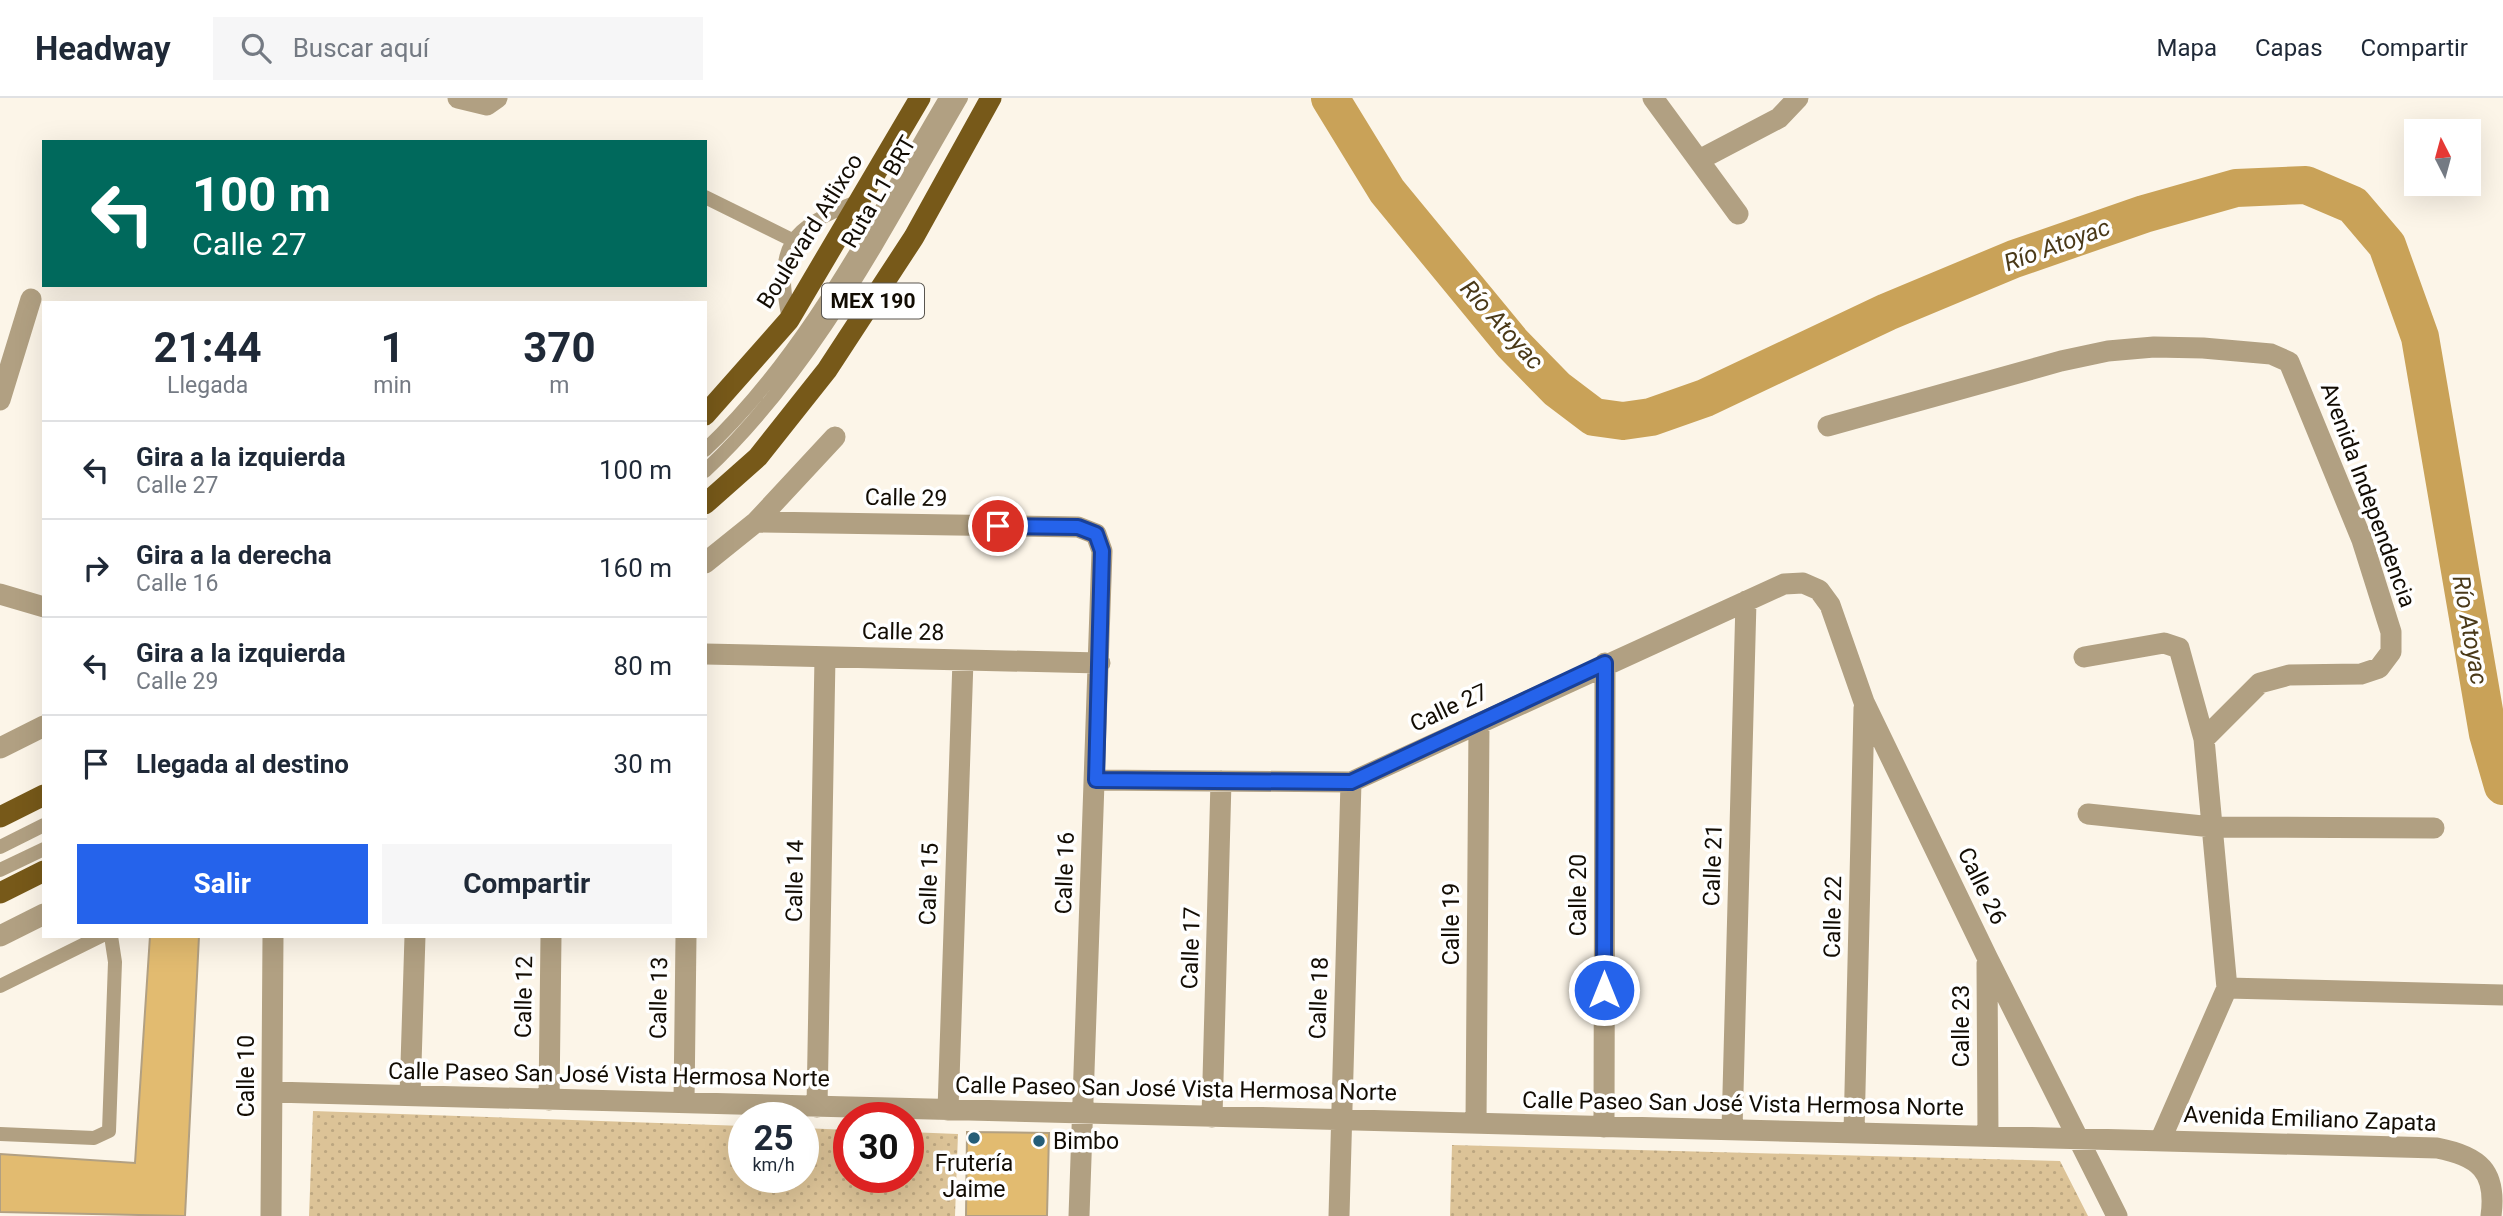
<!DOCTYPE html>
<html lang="es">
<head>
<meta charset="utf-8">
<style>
	:root { --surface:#fff; --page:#f6f6f7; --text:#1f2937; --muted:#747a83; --line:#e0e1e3; --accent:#2563eb }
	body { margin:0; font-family:Roboto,sans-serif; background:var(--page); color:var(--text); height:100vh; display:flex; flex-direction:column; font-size:26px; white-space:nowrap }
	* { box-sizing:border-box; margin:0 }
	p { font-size:23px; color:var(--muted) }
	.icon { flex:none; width:38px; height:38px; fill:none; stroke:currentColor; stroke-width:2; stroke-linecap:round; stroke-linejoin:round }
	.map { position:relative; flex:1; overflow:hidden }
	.panel { position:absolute; left:42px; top:203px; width:665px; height:637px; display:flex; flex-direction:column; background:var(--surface); border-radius:0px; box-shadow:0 7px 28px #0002 }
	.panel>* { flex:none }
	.guide { position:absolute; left:42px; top:42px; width:665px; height:147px; border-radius:0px; box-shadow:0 7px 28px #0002; background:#00695c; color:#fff; overflow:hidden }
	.needle { width:46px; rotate:354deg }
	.buttons { position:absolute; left:2404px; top:21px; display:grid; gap:14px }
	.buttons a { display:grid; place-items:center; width:77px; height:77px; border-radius:0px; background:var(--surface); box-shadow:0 7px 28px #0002; font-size:35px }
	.speed { position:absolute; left:728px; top:1004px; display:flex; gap:14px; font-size:35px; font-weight:700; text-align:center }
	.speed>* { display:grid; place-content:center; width:91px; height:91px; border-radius:50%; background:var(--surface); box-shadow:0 7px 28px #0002; line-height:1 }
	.speed small { font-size:18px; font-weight:400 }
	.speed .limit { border:10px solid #d22; background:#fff; color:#111 }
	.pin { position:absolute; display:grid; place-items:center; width:60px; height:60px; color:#fff; margin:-30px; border:4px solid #fff; border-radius:50%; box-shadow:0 2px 7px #0007 }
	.me { position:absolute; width:77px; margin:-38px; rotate:0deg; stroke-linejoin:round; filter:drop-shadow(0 0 5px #0008) }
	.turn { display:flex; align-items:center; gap:24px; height:147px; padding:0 35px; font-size:32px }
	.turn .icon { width:91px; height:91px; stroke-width:2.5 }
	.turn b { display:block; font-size:49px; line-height:60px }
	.eta { display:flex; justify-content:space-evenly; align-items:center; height:119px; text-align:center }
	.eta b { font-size:42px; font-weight:700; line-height:49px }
	.button { display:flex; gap:14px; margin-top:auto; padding:14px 35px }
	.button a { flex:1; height:80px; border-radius:0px; background:var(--accent); color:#fff; font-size:28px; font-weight:700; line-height:80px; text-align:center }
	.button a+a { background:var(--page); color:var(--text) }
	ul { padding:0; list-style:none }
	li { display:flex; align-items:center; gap:21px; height:98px; padding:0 35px; border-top:2px solid var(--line) }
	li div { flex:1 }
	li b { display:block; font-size:26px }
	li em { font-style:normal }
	header { display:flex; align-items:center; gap:42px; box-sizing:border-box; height:98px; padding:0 35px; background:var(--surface); border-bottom:2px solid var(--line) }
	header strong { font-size:33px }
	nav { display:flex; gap:38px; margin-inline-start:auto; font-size:24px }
	.search { width:490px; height:63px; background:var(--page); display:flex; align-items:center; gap:18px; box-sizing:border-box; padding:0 24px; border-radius:0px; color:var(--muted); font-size:26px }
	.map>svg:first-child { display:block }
	.green { fill:url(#green-dots) }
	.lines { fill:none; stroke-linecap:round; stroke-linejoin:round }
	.river { stroke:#c9a258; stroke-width:38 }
	.building { fill:#e2bb70; stroke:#b2a082; stroke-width:2 }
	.lane { stroke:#b1a082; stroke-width:14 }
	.street { stroke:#b1a082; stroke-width:21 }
	.primary { stroke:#775919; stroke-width:21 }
	.route-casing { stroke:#184099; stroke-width:18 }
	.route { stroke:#2563eb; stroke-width:12 }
	.poi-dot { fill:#255d77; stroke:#fff; stroke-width:2.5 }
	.labels { text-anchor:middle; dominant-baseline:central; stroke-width:7; stroke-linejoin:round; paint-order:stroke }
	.shield { fill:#fff; stroke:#59554f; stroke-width:2 }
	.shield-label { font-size:21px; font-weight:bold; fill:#120c03 }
	.street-label { font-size:23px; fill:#120c03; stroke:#fff }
	.poi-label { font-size:23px; fill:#120c03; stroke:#fff; text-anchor:start }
	.water-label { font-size:24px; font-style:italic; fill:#4a3918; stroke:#fff }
</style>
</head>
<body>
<header>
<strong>Headway</strong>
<div class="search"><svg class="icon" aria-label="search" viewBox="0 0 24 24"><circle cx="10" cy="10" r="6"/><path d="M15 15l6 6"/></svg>Buscar aquí</div>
<nav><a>Mapa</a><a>Capas</a><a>Compartir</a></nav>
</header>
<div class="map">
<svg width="2503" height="1118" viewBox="0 0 2503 1118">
	<defs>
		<pattern id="green-dots" width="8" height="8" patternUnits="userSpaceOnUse" patternTransform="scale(1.75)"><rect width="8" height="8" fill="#dcc397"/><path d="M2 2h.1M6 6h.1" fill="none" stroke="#bca680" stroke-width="1.8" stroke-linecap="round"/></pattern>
	</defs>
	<rect width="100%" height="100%" fill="#fcf5e8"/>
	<!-- green -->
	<path class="green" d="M313,1013L744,1028V1080H803V1030L849,1032V1080H908V1034L958,1036L955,1118H309Z
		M1452,1047L2060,1063L2088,1118H1450Z"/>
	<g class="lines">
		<!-- river -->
		<path class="river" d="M1330,0L1387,93L1512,245L1557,291L1594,319L1623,323L1651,319L1705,300L1887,214L2014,161L2144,116L2236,90L2306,87L2353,107L2387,147L2420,239L2488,636L2503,688"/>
	</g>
	<!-- building -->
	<path class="building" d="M150,838H199L185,1118L0,1114V1056L135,1065Z
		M967,1034L1049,1035L1047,1118H966Z"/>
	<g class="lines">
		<!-- lane -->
		<path class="lane" d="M705,99L792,142
			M789,222C774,146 790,130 859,103
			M705,352C809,254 874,121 946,0
			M705,373C816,269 885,130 961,0
			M0,749L44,727
			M0,772L44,751
			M0,888L101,838
			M0,1036L94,1040L109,1033L115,864L111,838"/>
		<!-- street -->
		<path class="street" d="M458,0L487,7L497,0
			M1653,0L1738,116
			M1699,62L1779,20L1798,0
			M0,302L31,201
			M1828,328L2061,263L2108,253L2154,249L2203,250L2271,256L2289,264L2362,442L2391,534V554L2379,570L2361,576L2289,577L2260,585L2204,641
			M756,424L1078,429L1096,436L1102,453L1079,1118
			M705,465L756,424L835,339
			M0,496L44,509
			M705,556L1100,565
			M2084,559L2164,545L2179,550L2204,641L2227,890L2160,1043
			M0,650L44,628
			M1095,682L1351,684L1784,486L1803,485L1819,492L1830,507L1864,604L1987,859L2117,1118
			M2088,716L2212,729L2434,730
			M0,838L44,816
			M1987,865L1988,1038
			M2227,890L2503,897
			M272,994L2437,1050C2479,1058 2497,1073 2491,1118
			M410,998L415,838
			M549,1002L551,838
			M684,1005L686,838
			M817,1009L825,559
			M948,1012L963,562
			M1212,1019L1221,683
			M1476,1025L1479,626
			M1604,1029L1605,565
			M1732,1032L1746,503
			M1854,1035L1864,610
			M271,1118L273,838
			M1339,1118L1351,684"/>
		<!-- primary -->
		<path class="primary" d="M705,317L789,222L920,0
			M705,406L758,359L827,272L914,139L991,0
			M0,719L44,697
			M0,795L44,773"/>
	</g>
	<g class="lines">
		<!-- route casing -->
		<g class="route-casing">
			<path id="route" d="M998,428L1078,429L1096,436L1102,453L1096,682L1351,684L1605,565L1604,892"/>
		</g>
		<!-- route -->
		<use href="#route" class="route"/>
	</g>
	<!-- markers -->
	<g class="poi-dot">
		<circle cx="974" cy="1040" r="7"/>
		<circle cx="1039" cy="1043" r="7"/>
	</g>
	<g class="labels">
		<!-- shield labels -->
		<rect class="shield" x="822" y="185.5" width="102" height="35" rx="5"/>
		<g class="shield-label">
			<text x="873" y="203">MEX 190</text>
		</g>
		<!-- street labels -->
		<g class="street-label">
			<text transform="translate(879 94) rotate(-60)">Ruta L1 BRT</text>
			<text transform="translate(810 133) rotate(-58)">Boulevard Atlixco</text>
			<text transform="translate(2368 397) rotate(70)">Avenida Independencia</text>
			<text transform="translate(906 400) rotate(1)">Calle 29</text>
			<text transform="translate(903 534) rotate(1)">Calle 28</text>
			<text transform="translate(1449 610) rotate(-25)">Calle 27</text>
			<text transform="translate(1713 767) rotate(-88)">Calle 21</text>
			<text transform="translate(1065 775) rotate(-88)">Calle 16</text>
			<text transform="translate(795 783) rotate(-89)">Calle 14</text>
			<text transform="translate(929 786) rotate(-88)">Calle 15</text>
			<text transform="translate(1982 788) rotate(64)">Calle 26</text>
			<text transform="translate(1578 797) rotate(-90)">Calle 20</text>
			<text transform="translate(1833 819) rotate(-89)">Calle 22</text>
			<text transform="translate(1451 826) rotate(-90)">Calle 19</text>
			<text transform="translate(1191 850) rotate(-88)">Calle 17</text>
			<text transform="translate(524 899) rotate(-89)">Calle 12</text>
			<text transform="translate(659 900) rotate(-89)">Calle 13</text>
			<text transform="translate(1319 900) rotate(-88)">Calle 18</text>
			<text transform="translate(1961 928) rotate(-90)">Calle 23</text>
			<text transform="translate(609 977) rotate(1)">Calle Paseo San José Vista Hermosa Norte</text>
			<text transform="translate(246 978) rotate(-90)">Calle 10</text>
			<text transform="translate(1176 991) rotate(1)">Calle Paseo San José Vista Hermosa Norte</text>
			<text transform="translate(1743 1006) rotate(1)">Calle Paseo San José Vista Hermosa Norte</text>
			<text transform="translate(2310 1021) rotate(2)">Avenida Emiliano Zapata</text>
		</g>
		<!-- poi labels -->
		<g class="poi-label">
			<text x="1053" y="1043">Bimbo</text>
			<text x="974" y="1065" text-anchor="middle">Frutería<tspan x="974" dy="26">Jaime</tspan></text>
		</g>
		<!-- water labels -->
		<g class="water-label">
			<text transform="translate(2057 147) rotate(-20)">Río Atoyac</text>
			<text transform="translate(1502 227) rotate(48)">Río Atoyac</text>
			<text transform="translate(2470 532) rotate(80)">Río Atoyac</text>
		</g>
	</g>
</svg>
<div class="buttons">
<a><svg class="needle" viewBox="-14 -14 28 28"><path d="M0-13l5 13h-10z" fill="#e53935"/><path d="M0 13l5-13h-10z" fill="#747a83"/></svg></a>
</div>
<div class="speed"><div>25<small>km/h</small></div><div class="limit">30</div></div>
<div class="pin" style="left:998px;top:428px;background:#d93025"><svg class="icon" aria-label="arrive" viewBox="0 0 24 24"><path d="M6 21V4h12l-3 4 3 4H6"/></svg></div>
<svg class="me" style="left:1604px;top:892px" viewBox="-20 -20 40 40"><circle r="17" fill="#2563eb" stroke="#fff" stroke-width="3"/><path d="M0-11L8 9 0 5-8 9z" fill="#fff"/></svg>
<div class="guide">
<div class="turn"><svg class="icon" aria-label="left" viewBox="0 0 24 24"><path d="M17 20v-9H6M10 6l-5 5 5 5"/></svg><div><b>100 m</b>Calle 27</div></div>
</div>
<section class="panel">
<div class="eta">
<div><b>21:44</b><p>Llegada</p></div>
<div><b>1</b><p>min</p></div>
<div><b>370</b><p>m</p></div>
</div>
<ul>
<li><svg class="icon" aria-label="left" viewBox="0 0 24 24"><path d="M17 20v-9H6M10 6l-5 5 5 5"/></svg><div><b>Gira a la izquierda</b><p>Calle 27</p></div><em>100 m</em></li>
<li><svg class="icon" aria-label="right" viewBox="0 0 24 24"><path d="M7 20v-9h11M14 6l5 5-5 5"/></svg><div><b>Gira a la derecha</b><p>Calle 16</p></div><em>160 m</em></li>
<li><svg class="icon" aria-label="left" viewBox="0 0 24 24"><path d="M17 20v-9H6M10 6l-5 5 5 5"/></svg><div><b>Gira a la izquierda</b><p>Calle 29</p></div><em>80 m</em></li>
<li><svg class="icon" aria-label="arrive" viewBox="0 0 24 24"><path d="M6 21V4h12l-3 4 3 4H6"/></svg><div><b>Llegada al destino</b></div><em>30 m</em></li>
</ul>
<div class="button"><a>Salir</a><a>Compartir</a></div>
</section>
</div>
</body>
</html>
